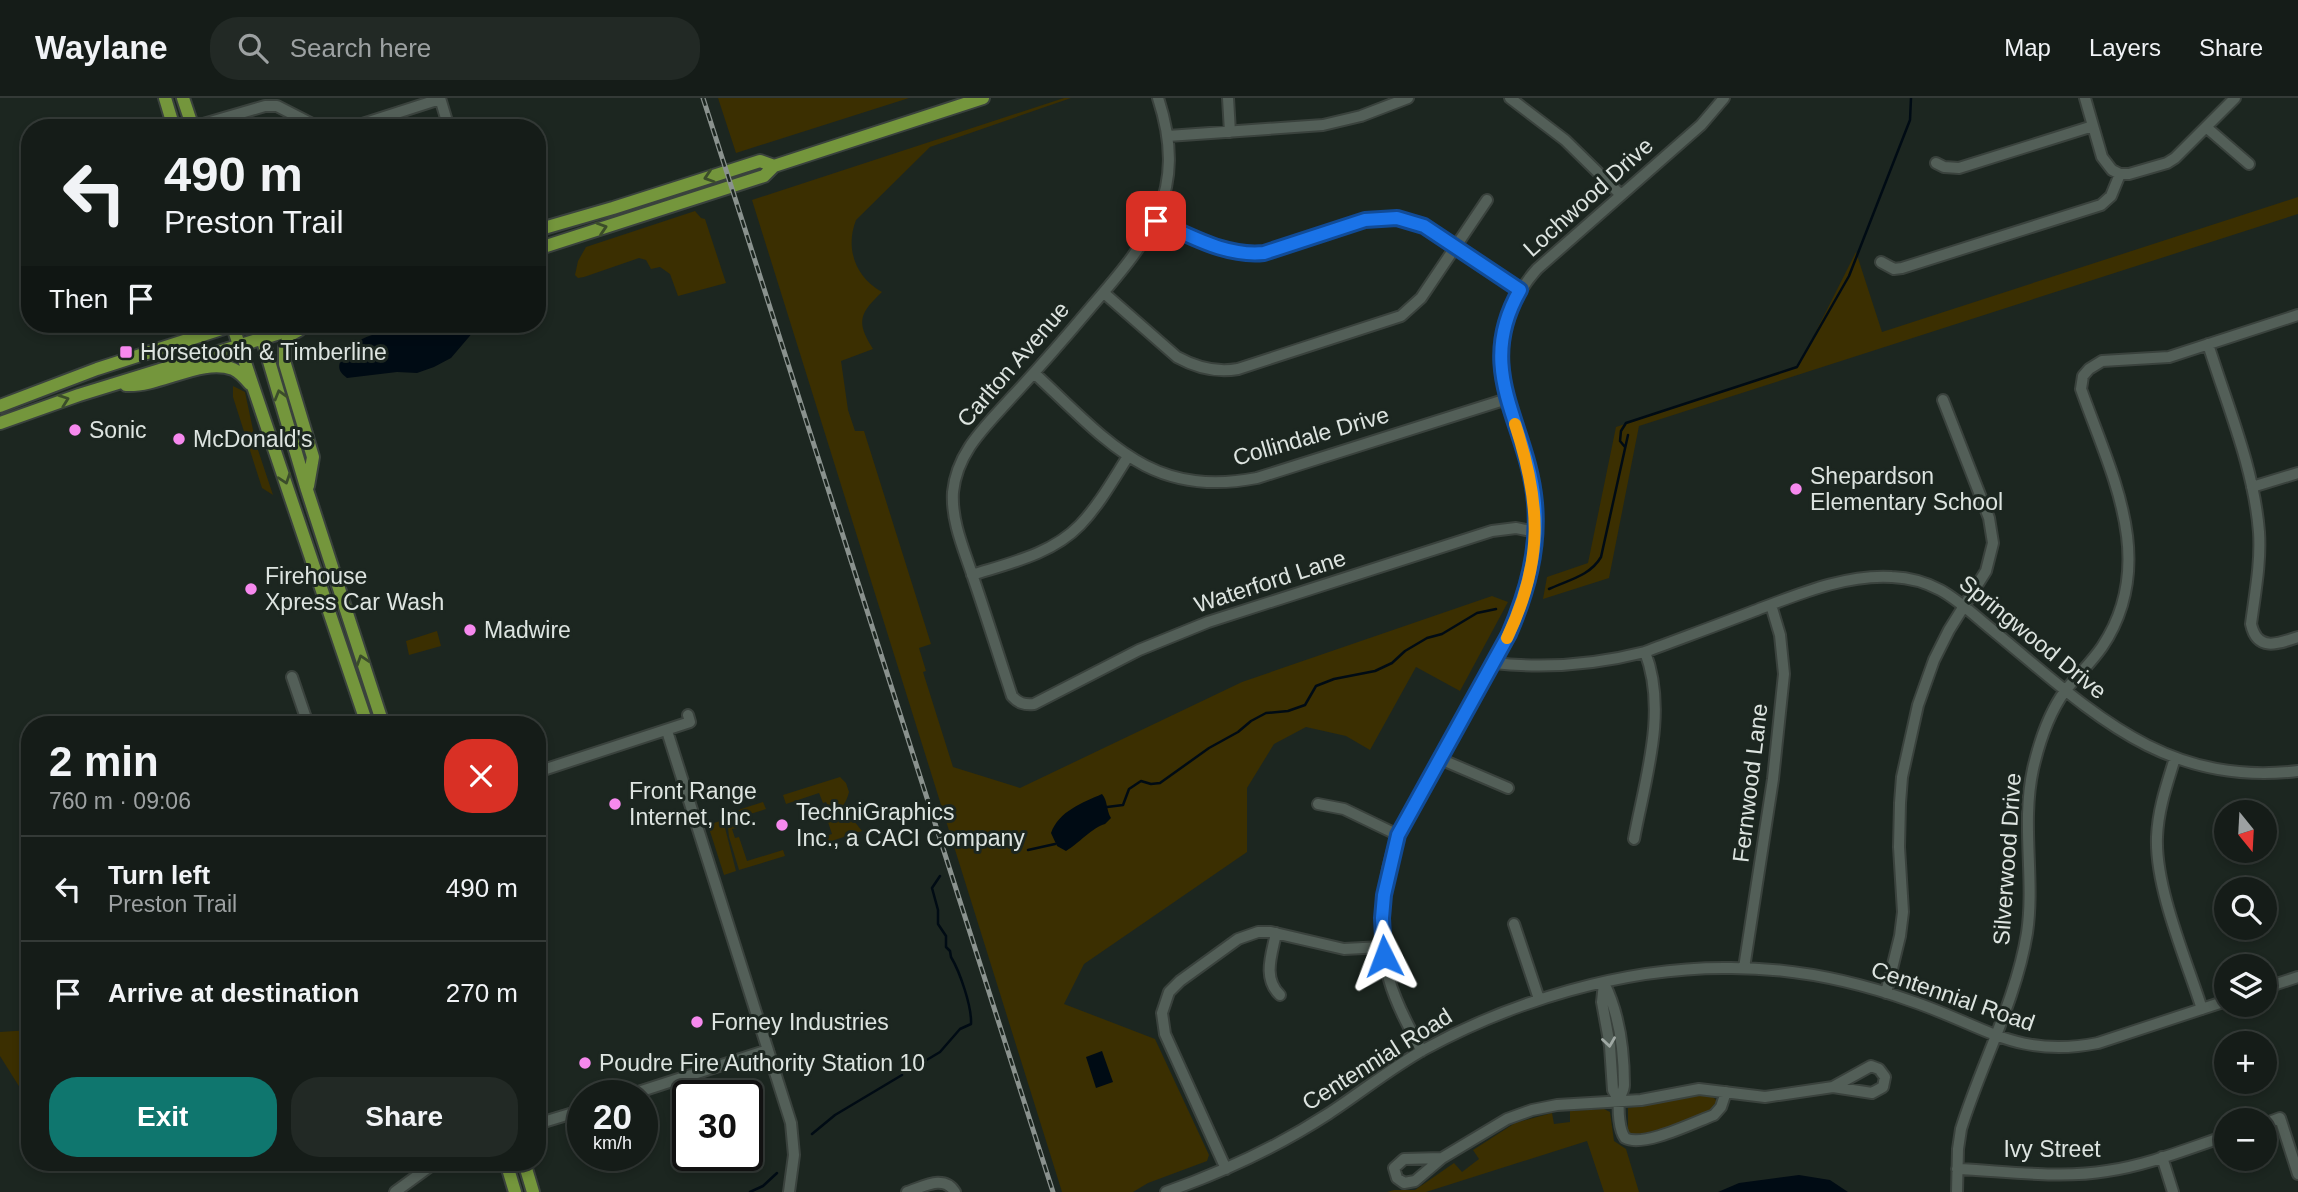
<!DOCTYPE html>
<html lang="en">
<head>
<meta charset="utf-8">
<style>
	:root { --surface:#151c18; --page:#222925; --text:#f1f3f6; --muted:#9da1a2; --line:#343a37; --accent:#0f766e }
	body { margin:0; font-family:Arial,sans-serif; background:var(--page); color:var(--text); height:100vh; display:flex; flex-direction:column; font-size:26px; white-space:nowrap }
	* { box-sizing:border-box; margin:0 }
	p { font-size:23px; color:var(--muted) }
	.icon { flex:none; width:38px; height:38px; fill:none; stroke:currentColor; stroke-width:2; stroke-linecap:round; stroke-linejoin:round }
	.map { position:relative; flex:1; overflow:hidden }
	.panel { position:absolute; left:21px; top:618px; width:525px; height:455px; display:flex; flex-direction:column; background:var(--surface); border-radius:28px; box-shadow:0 4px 10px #0003,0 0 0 2px var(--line) }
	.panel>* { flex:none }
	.hud { position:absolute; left:21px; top:21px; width:525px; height:214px; border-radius:28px; box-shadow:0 4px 10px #0003,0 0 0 2px var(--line); background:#151c18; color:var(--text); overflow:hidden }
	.needle { width:46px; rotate:162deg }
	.tools { position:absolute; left:2214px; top:702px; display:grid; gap:14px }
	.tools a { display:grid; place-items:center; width:63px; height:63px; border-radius:50%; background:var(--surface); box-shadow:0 4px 10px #0003,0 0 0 2px var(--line); font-size:35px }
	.speed { position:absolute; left:567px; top:982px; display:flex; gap:14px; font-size:35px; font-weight:700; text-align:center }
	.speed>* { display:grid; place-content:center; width:91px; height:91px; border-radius:50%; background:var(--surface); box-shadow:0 4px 10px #0003,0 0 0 2px var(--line); line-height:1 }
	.speed small { font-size:18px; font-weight:400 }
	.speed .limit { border:4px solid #111; border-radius:10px; background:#fff; color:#111 }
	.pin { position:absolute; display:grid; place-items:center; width:60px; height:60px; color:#fff; margin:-30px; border-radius:14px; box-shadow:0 4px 10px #0006 }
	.me { position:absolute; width:77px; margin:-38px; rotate:357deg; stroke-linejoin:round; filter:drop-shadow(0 0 5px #0008) }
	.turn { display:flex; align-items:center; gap:24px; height:147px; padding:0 28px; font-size:32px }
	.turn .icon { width:91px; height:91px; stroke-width:2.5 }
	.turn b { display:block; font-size:49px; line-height:60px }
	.then { display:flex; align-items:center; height:66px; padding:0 28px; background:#0003; gap:14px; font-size:26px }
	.round { display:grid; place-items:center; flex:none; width:74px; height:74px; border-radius:28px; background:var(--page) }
	.summary { display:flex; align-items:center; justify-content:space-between; height:119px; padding:0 28px }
	h1 { font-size:42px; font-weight:700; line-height:52px }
	.action { display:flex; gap:14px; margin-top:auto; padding:14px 28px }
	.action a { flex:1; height:80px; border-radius:28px; background:var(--accent); color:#fff; font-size:28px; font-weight:700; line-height:80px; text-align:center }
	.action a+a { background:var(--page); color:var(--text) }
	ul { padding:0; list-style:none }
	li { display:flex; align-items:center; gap:21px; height:105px; padding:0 28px; border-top:2px solid var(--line) }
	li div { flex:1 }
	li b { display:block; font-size:26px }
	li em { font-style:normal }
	header { display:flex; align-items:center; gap:42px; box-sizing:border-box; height:98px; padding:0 35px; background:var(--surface); border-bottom:2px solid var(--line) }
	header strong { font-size:33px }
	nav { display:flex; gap:38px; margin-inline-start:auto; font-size:24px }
	.search { width:490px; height:63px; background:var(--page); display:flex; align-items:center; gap:18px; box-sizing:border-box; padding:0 24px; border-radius:28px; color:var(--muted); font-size:26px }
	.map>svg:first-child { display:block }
	.green { fill:#3b2f01 }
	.water { fill:#000b14 }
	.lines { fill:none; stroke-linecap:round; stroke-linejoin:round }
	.stream { stroke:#000b14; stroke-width:2.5 }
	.minor-casing { stroke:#3a423d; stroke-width:14 }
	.major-casing { stroke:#3a423d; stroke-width:16 }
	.minor { stroke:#535f58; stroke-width:10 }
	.major { stroke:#74963c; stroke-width:12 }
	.rail-casing { stroke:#8a928e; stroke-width:5 }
	.rail { stroke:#1c2620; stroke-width:2.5; stroke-dasharray:8; stroke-linecap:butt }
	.oneway { stroke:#3b4d2a }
	.oneway2 { stroke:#9fa8a3 }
	.route-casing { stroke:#114b97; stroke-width:18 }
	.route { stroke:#1a73e8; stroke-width:12 }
	.slow { stroke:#f59e0b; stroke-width:12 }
	.poi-dot { fill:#f689ee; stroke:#1c2620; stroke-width:2.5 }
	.labels { text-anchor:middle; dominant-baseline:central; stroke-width:6; stroke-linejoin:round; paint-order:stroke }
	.street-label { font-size:23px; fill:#dde4e0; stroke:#1c2620 }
	.poi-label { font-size:23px; fill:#dde4e0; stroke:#1c2620; text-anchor:start }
</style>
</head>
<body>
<header>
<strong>Waylane</strong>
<div class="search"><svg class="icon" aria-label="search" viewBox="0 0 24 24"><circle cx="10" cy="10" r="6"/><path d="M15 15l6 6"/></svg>Search here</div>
<nav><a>Map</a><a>Layers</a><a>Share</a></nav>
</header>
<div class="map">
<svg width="2298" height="1094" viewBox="0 0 2298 1094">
	<rect width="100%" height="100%" fill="#1c2620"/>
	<!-- green -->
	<path class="green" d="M718,0H909L736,55Z
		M1064,0H1071L930,49L856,122C845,150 855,179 882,194C859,216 856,224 873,251L841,263L848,312L855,333H864L931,546L919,550L926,573L923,574L953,669L1020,690L1242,584L1492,498L1508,504L1460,593L1416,569L1370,652L1346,638L1306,629L1274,646L1247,690V754L1084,866L1064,906L1155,941L1209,1057L1207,1063L1148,1085L1133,1094H1062L752,102Z
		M2298,99V116L1639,328L1609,480L1543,501L1547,479L1588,465L1616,329L1798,269L1856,154L1882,234Z
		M695,113L701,120L705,121L726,185L678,198L670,176L660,169L651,171L646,162L639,160L584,179L578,180L575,177L578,163L586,149Z
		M233,288L245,294L256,346L273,397L262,390L233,299Z
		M437,533L441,548L409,557L406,543Z
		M840,679L846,685L849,694C846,705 843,711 831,714L826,704L823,705L819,695L786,706L783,697Z
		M763,704L766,711L734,721L737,730L732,731L735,740L739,739L747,763L783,752L785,758L739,772L729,739L727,720L741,711Z
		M839,720L854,723L862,733L810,750L808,744L832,736L828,724Z
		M723,722L736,773L724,777L708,727Z
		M30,932V999L27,1001L0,958V934Z
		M1711,997L1716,1002V1007C1707,1019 1649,1036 1633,1037L1628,1034V1010L1698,998Z
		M1604,1011L1610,1014L1614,1043L1626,1051L1639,1094H1604L1587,1043L1426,1094H1387L1394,1092H1415L1454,1065L1462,1074L1479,1061L1473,1052L1515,1025L1552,1015L1554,1026L1570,1024V1013Z"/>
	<!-- water -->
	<path class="water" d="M413,226H480L451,260L434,269L417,275L397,274L347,280C340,275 337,270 341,262C352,236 389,233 413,226Z
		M1102,696C1108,703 1106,712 1111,720L1105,726C1093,729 1078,746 1066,753L1057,748L1051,735C1059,713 1082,705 1102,696Z
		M1102,953L1113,984L1096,990L1086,959Z
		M1799,1077L1830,1082L1848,1094H1718L1739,1085Z"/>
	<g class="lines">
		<!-- stream -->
		<path class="stream" d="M1625,349L1620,343L1621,333L1626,325L1797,269L1849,178L1910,22L1911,0
			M1549,491C1568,482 1590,478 1601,459L1628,337
			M1107,709L1123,707L1129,691L1141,683L1151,686L1160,685L1209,650L1238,634L1251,623L1266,615L1288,613L1305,607L1316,588L1334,581L1375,573L1392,565L1405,553L1427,540L1442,536L1477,515L1496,511
			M1028,752L1055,746
			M910,972L940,954L960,931L971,926C972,909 960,874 951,859L950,853L946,849V838L938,826V812L932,790L940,778
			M812,1036L835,1017L902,977
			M750,1094L763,1088L777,1075"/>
		<!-- minor casing -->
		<g class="minor-casing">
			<path id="minor" d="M440,0L449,30
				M1158,0C1189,94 1150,141 1091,209C1065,240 1038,271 1010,301C985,329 957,354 953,394C951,424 965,454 974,482C987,520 999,559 1012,598C1018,605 1024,607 1034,606L1139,552L1208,524L1492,433L1516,430L1536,434
				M1228,0L1230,34
				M1510,0L1565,42L1621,97
				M2085,0L2102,59L2112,72L2120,76H2129L2167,65L2175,60L2235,0
				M193,29L265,8H277L320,30
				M2206,29L2249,66
				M350,30L440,1
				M1168,38L1323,27L1361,18L1408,0
				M1936,65L1944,69L1959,70L2093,28
				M1156,123C1190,137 1225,159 1264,155L1365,122L1397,120L1425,128L1520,193
				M1881,164L1894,171L1902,170L2101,107L2111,98L2120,76
				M1104,195L1177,259C1197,270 1216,275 1238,271L1401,218L1421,200L1487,102
				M2208,246C2227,307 2254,370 2259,434C2261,465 2255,495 2251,526C2257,554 2278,546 2298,539
				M1034,275C1106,341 1149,401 1257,380L1507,301
				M2252,389L2298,375
				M972,477C1010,465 1052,456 1080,427C1099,407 1113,382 1127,360
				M1494,565C1547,571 1594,567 1645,554C1682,540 1718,527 1754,513C1797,497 1845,476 1892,479C1940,481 1961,507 1996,535C2091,613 2164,689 2298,673
				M292,579L308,626
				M667,633L791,1025L794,1057L789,1094
				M2175,660C2167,686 2158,711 2157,739C2155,790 2186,861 2202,911
				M1440,661L1508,690
				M537,674L690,624L688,617
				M1318,706L1344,711L1398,737
				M1634,741C1645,681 1668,613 1645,554
				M1514,826L1539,901
				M1276,835C1272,856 1262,880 1280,897
				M1744,870L1773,681L1784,576L1780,537L1771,507
				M1604,885C1619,915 1624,953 1624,987C1624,993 1620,997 1619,1002C1618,1013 1619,1032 1625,1040C1643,1050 1695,1024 1714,1017L1721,1009L1726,994
				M1604,885L1602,904L1610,948L1613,992L1619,1003
				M2264,890L2298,879
				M1886,895L1900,838L1903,814L1899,749L1900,705L1902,679L1918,607L1934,562L1949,532L1986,473L1993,445L1989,420L1943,302
				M1422,953C1409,930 1396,906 1389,881C1376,834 1382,779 1399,734C1406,717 1418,700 1427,683C1446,651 1464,619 1482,586C1500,554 1519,521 1528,485C1538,447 1538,407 1529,369C1524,345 1513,322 1506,299C1493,252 1505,207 1537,171L1701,27L1724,0
				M626,998L768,952
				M537,1026L583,1012
				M2264,1026L2280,1020L2298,1076
				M2162,1059L2173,1094
				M1442,1060L1404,1061L1394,1070L1397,1080L1404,1085L1415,1083L1442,1060L1507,1021L1532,1012L1557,1007L1641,1002L1699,991L1765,999L1833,989L1872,995L1883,989L1885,979L1879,971L1871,968L1833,989
				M1226,1071L1165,936L1162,915L1169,894L1180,883L1238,841L1258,834H1271L1344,851L1383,849
				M1957,1071C2004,1073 2061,1081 2107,1073C2148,1067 2187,1051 2226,1038
				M395,1094L436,1064
				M907,1094C923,1089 944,1076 955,1094
				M1166,1094C1223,1074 1277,1049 1328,1016C1360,995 1391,970 1425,951C1513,903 1623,870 1724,870C1787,869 1852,882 1911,903C1983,927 2017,961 2098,945L2226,903
				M1957,1094L1958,1051L1961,1031C1981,966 2016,903 2027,835C2035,781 2021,726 2033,671C2039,645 2048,616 2065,593C2077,578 2091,565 2102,549C2159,464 2111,376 2081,291L2083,278L2089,271L2102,263L2169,259L2298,217"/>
		</g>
		<!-- major casing -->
		<g class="major-casing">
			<path id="major" d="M165,0L174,30
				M183,0L193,30
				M537,132L613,110L760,63L774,68
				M537,151L764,78L774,68L983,0
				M232,226L367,626
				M258,226L307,392L383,626
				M299,232L290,237L285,249V266L313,359L308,388
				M126,287C160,289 202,259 233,271C240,274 245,280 250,286
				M0,308L97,271L237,226
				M0,325L79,297L309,226
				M506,1064L515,1094
				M524,1064L533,1094"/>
		</g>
		<!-- minor -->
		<use href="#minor" class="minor"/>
		<!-- major -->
		<use href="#major" class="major"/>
		<!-- rail casing -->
		<g class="rail-casing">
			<path id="rail" d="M703,0L1053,1094"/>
		</g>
		<!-- rail -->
		<use href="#rail" class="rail"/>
	</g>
	<!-- one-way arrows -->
	<defs><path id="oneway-chevron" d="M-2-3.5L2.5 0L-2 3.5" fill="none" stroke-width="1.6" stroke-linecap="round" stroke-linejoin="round" transform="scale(1.75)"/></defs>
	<g class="oneway">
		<use href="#oneway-chevron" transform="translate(709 79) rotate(162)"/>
		<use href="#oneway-chevron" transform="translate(602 130) rotate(-18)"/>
		<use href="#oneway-chevron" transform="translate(280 297) rotate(-106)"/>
		<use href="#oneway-chevron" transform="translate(64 302) rotate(-20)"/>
		<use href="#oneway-chevron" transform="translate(285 381) rotate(71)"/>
		<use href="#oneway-chevron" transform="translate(362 562) rotate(-108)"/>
	</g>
	<use class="oneway2" href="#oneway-chevron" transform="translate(1609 944) rotate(82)"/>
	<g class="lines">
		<!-- route casing -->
		<g class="route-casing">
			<path id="route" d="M1156,123C1190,137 1225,159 1264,155L1365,122L1397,120L1424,128L1520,192C1473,274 1528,325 1535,405C1539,452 1527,494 1509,536L1398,737L1384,797L1382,820L1384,858"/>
		</g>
		<!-- route -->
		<use href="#route" class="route"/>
		<!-- slow -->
		<path class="slow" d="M1507,540C1544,463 1541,405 1515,326"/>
	</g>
	<!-- markers -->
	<g class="poi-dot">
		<rect x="119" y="247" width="14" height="14" rx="3.5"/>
		<circle cx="75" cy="332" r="7"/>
		<circle cx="179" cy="341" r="7"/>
		<circle cx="1796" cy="391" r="7"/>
		<circle cx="251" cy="491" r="7"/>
		<circle cx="470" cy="532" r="7"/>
		<circle cx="615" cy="706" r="7"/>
		<circle cx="782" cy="727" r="7"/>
		<circle cx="697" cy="924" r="7"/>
		<circle cx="585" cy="965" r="7"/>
	</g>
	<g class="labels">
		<!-- street labels -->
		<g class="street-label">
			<text transform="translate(1588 99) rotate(-42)">Lochwood Drive</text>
			<text transform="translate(1013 266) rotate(-49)">Carlton Avenue</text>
			<text transform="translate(1311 338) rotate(-16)">Collindale Drive</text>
			<text transform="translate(1270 483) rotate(-18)">Waterford Lane</text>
			<text transform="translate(2033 539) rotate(39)">Springwood Drive</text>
			<text transform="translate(1750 685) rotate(-83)">Fernwood Lane</text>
			<text transform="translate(2007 761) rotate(-86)">Silverwood Drive</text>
			<text transform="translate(1953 898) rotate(19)">Centennial Road</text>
			<text transform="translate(1377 961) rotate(-32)">Centennial Road</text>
			<text x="2052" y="1051">Ivy Street</text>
		</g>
		<!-- poi labels -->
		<g class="poi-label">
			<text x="140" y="254">Horsetooth &amp; Timberline</text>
			<text x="89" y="332">Sonic</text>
			<text x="193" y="341">McDonald's</text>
			<text x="1810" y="378">Shepardson<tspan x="1810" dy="26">Elementary School</tspan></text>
			<text x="265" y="478">Firehouse<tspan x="265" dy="26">Xpress Car Wash</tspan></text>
			<text x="484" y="532">Madwire</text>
			<text x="629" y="693">Front Range<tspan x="629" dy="26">Internet, Inc.</tspan></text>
			<text x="796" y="714">TechniGraphics<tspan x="796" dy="26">Inc., a CACI Company</tspan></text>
			<text x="711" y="924">Forney Industries</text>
			<text x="599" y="965">Poudre Fire Authority Station 10</text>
		</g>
	</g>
</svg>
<div class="tools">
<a><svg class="needle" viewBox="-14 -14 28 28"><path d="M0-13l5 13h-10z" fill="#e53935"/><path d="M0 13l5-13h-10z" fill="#9da1a2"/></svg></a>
<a><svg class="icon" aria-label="search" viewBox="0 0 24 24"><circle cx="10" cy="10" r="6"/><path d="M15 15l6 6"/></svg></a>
<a><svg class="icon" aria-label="layers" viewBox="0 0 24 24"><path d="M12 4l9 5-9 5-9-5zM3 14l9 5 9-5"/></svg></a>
<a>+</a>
<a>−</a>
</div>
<div class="speed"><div>20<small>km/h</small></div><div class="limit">30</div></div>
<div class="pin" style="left:1156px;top:123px;background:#d93025"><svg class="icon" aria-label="arrive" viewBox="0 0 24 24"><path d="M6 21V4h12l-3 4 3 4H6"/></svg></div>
<svg class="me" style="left:1384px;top:858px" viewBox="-20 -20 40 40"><path d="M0-17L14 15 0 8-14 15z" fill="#1a73e8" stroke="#fff" stroke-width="4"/></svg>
<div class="hud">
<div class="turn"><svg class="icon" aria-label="left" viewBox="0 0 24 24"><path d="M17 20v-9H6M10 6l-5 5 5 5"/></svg><div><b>490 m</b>Preston Trail</div></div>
<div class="then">Then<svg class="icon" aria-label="arrive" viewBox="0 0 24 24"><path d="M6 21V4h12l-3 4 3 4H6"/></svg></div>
</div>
<section class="panel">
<div class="summary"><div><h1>2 min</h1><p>760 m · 09:06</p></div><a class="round" style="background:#d93025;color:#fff"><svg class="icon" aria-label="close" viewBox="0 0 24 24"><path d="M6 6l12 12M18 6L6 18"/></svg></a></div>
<ul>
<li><svg class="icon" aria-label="left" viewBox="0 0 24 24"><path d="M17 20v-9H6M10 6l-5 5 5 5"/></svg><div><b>Turn left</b><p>Preston Trail</p></div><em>490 m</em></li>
<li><svg class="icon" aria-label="arrive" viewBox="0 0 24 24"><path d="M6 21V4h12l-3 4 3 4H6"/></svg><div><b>Arrive at destination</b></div><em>270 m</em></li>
</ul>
<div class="action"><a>Exit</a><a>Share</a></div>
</section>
</div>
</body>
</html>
